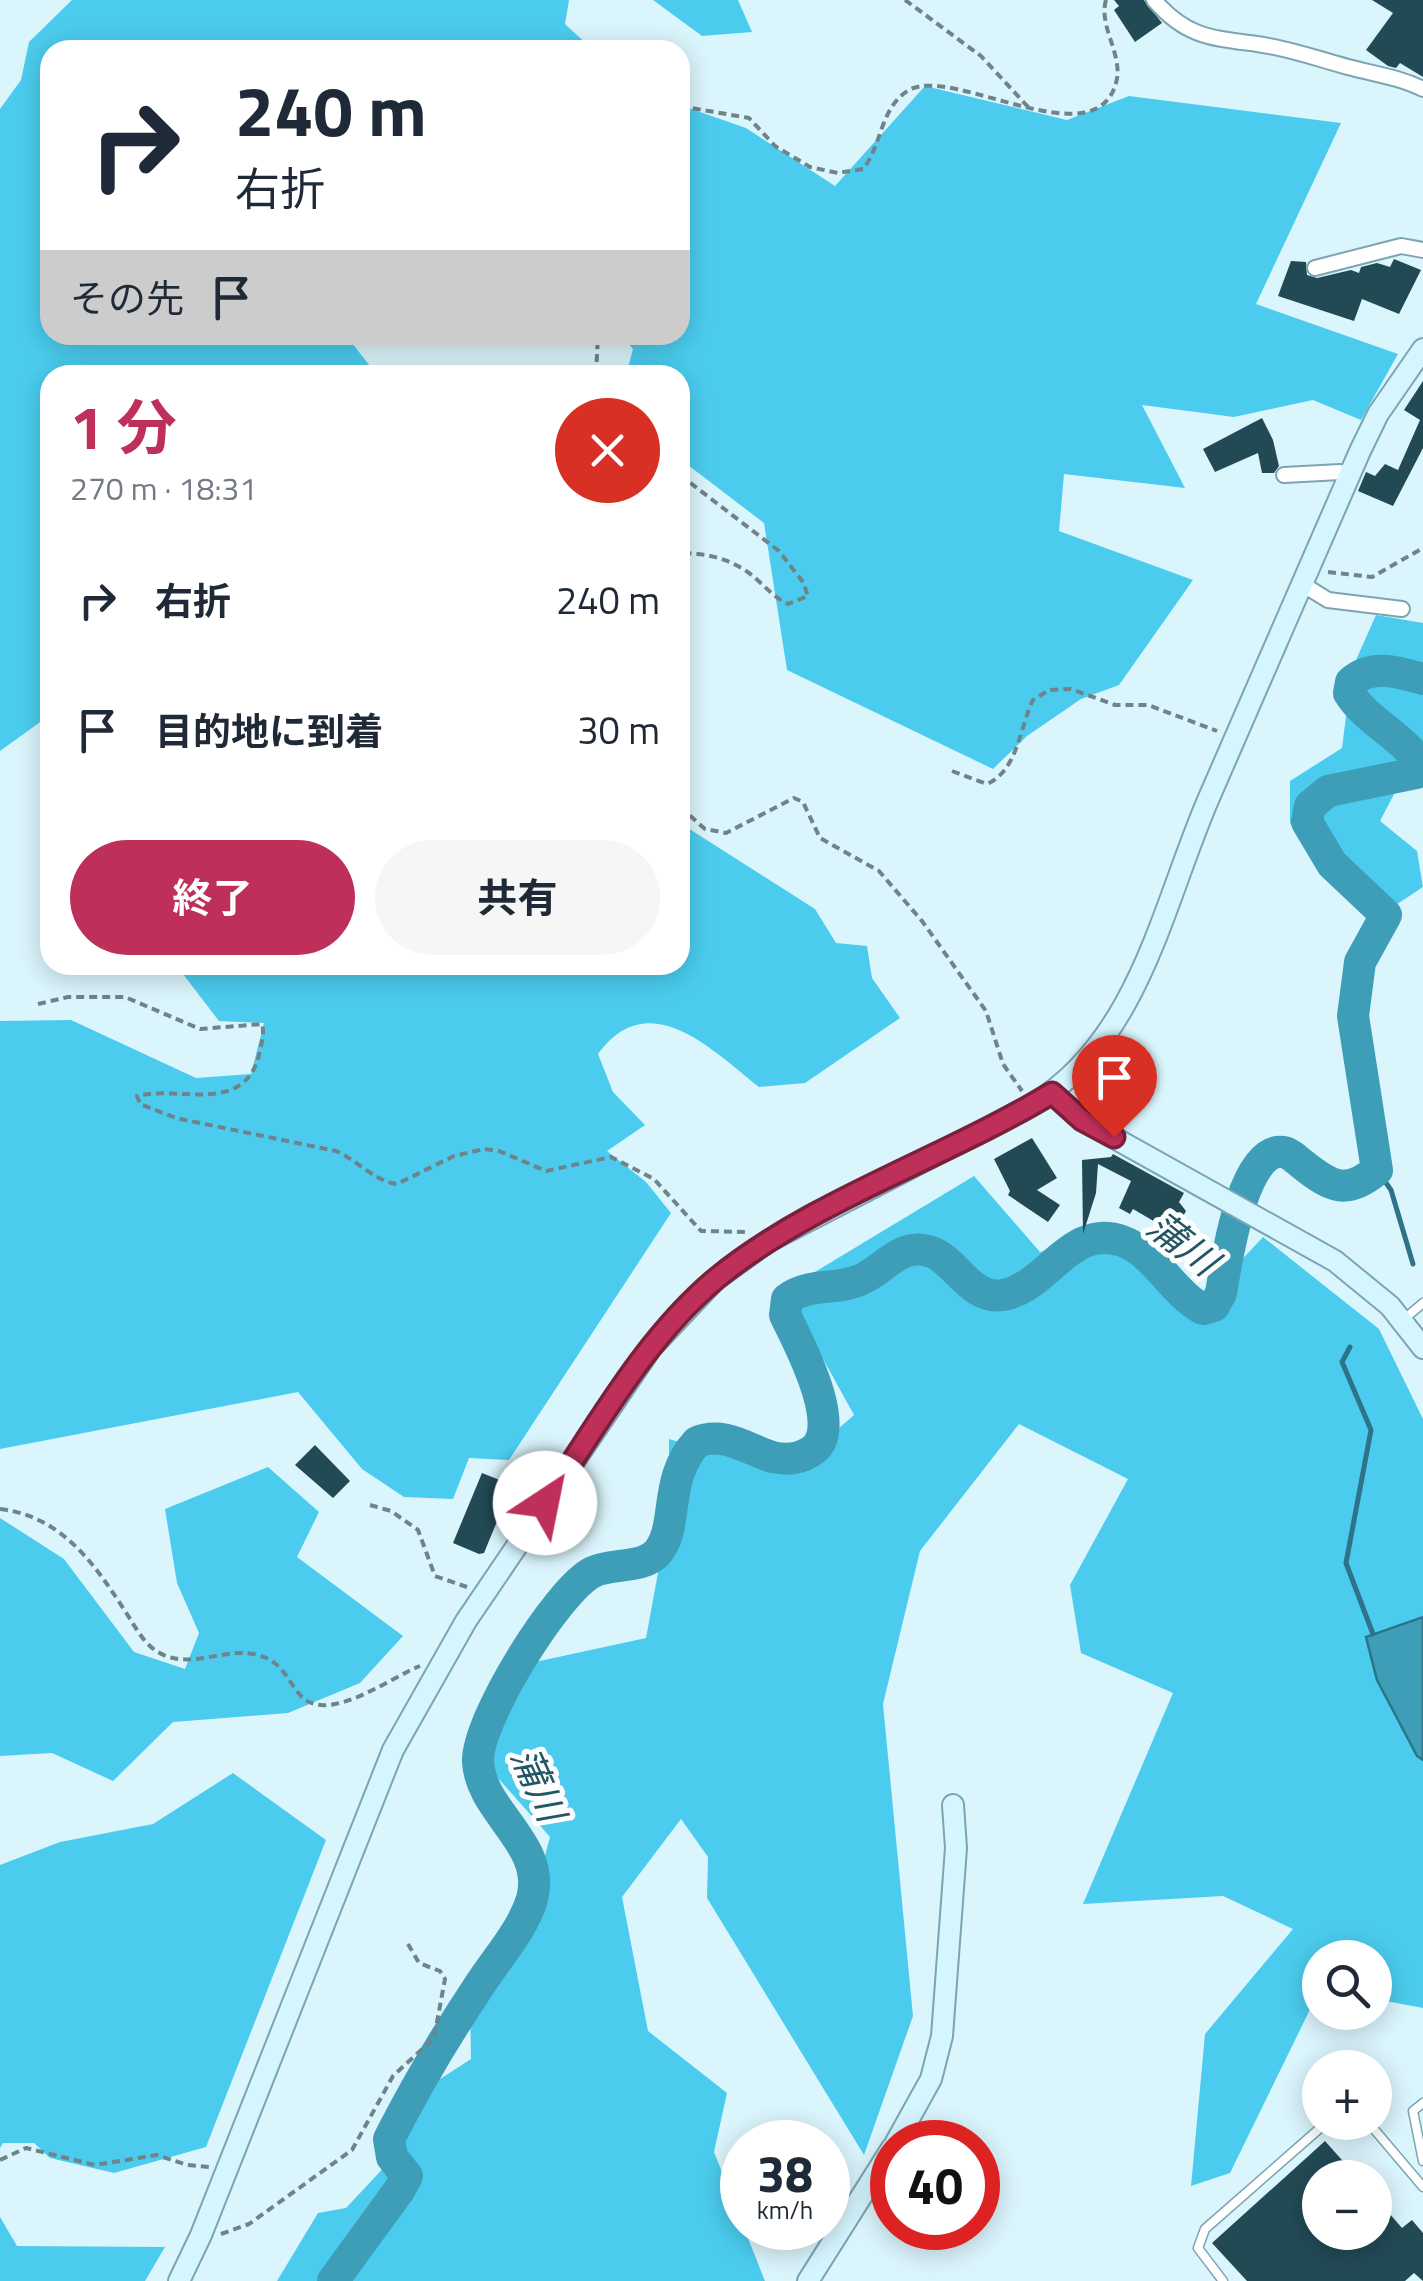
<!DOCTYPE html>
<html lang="ja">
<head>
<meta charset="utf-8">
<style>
	:root { --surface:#fff; --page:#f6f6f7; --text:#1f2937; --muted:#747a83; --accent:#be2f59 }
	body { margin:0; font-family:"Titillium Web","Noto Sans JP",sans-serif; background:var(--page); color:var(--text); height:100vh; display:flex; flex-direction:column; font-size:38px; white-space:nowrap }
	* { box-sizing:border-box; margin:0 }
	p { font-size:32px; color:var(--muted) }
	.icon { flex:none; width:55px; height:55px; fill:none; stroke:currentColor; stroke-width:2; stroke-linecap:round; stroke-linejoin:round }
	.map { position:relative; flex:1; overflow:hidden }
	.drawer { position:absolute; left:40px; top:365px; width:650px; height:610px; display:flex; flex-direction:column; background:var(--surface); border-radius:30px; box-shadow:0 5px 25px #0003 }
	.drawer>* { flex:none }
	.banner { position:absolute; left:40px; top:40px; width:650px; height:305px; border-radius:30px; box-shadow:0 5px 25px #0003; background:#fff; color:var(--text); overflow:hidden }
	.fabs { position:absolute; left:1302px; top:1940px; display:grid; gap:20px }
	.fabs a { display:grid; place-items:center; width:90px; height:90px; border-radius:50%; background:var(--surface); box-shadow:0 5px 25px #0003; font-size:50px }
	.speed { position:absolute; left:720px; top:2120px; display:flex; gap:20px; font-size:50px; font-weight:700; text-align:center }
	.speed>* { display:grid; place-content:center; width:130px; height:130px; border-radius:50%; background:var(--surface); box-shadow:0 5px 25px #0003; line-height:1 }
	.speed small { font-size:25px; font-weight:400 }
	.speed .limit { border:15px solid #d22; background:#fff; color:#111 }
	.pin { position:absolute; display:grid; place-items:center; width:85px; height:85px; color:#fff; margin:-102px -42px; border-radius:50% 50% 50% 0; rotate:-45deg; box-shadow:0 0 10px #0007 }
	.pin .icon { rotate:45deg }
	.me { position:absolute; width:110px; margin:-55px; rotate:34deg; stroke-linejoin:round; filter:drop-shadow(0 0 8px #0008) }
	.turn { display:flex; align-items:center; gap:35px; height:210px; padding:0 30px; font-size:45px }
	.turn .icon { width:130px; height:130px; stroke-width:2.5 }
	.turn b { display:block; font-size:70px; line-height:85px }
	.then { display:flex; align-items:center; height:95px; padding:0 30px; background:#0003; gap:20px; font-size:38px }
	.round { display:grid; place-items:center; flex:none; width:105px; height:105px; border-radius:52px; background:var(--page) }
	.overview { display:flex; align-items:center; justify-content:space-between; height:170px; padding:0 30px }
	h1 { font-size:60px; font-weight:700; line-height:75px; color:var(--accent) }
	.primary-button { display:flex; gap:20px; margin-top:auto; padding:20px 30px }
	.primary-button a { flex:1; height:115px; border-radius:60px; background:var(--accent); color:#fff; font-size:40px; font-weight:700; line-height:115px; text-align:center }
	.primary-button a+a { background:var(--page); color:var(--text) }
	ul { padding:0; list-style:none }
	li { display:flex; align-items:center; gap:30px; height:130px; padding:0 30px }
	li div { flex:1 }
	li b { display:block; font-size:38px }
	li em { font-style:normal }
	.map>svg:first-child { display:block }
	.forest { fill:#4bccee }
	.water { fill:#3e9eb8; stroke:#2d7488; stroke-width:2.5 }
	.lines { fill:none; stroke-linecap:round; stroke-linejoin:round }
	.stream { stroke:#2d7488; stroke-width:5 }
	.river { stroke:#3e9eb8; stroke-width:32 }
	.building { fill:#224a55 }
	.lane-casing { stroke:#7ba5b2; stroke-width:11 }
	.street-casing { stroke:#7ba5b2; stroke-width:18 }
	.secondary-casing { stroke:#7ba5b2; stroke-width:24 }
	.path { stroke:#6f838a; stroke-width:4; stroke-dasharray:8 5; stroke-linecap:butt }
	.lane { stroke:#fff; stroke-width:8 }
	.street { stroke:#fff; stroke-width:14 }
	.secondary { stroke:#d6f6ff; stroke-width:20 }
	.route-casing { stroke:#7c1f3a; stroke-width:25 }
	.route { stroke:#be2f59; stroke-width:18 }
	.labels { text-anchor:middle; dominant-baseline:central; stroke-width:10; stroke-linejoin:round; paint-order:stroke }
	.water-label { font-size:38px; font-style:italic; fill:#225665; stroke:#fdfdfd }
</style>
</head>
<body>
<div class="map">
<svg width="1423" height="2281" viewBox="0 0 1423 2281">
	<rect width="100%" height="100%" fill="#dbf5fd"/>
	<!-- forest -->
	<path class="forest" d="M72,0H569L565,24L593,50H50V335H351L352,343L377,375H50V715L0,751V109L21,80L29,42Z
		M653,0H738L752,32L702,36Z
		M925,86L1067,120L1129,96L1341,123L1256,304L1398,354L1361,420L1313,400L1234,417L1142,405L1185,488L1064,474L1059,531L1193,580L1119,685L1081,699L1027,736L993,769L787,670L764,523L680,459V375H626L633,349L621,335H680V105L746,128L835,186Z
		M1376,615L1423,623V754H1415L1380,821L1417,851L1423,887L1373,920L1290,823V781L1342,748L1352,669Z
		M680,823L815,909L836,943L867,946L872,978L900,1018L805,1083L759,1087C712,1050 649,984 598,1054L613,1092L645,1125L607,1151L646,1182L671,1213L509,1460L469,1458L453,1499L404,1497L362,1469L298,1392L0,1449V1021L71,1020L196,1078L251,1074L264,1023L219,1021L176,965H680Z
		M974,1176L1040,1252L1101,1235L1206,1298L1263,1237L1379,1329L1423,1419V2008L1375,1999V1958H1320V1989L1230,2173L1191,2186L1205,2034L1293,1929L1223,1896L1083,1904L1173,1693L1081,1653L1070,1585L1128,1479L1019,1424L920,1551L883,1704L913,2016L864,2155L707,1898L708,1857L681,1819L622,1897L648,2031L727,2093L714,2152L765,2281H277L318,2213L346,2208L405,2145L392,2110L471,2059L470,2001L533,1900L550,1837L483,1761L535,1662L646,1638L669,1513V1439L787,1473L854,1415L785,1290Z
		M268,1467L319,1512L297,1557L403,1636L360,1683L288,1713L173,1722L113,1781L52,1753L0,1756V1518L64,1559L134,1652L185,1669L199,1633L177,1583L165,1509Z
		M233,1773L326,1840L206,2147L114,2173L50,2158L34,2143H3L0,2148V1865L60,1842L153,1824Z
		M0,2217L17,2246L165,2247L145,2281H0Z"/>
	<!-- water -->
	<path class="water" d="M1423,1617V1760L1417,1756L1377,1680L1366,1637Z"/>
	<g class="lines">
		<!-- stream -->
		<path class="stream" d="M1377,1170L1391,1190L1413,1264
			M1350,1347L1342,1362L1371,1430L1346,1563L1373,1634"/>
		<!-- river -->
		<path class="river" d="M333,2281L400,2189L407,2176L392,2157L389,2139C415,2088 445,2037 477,1989C495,1960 522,1932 532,1899C547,1844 481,1813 478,1762C476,1721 558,1589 593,1572C612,1563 642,1569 657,1553C680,1527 662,1480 697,1442C724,1431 747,1449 772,1457C785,1460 799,1459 810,1452C847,1432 798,1342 785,1315L787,1299C810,1282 835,1291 860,1280C885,1270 901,1239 934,1253C958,1264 971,1300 1003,1295C1048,1287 1070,1223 1122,1241C1156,1253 1172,1293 1203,1309L1214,1306L1221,1293C1226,1265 1242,1147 1283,1152C1290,1153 1297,1160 1302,1164C1332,1188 1347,1195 1377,1170L1353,1016L1360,962L1386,915L1332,864L1307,822L1310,806L1328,791L1416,773L1420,765C1406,738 1367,722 1349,693L1351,682C1372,663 1398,672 1423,679"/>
	</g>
	<!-- building -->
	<path class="building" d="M1114,0H1144L1162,23L1135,42L1114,10L1119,6Z
		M1372,0H1423V77L1400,63L1396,68L1388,66L1366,50L1393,13Z
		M1394,259L1421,270L1399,314L1362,299L1354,321L1278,296L1291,261L1306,262L1307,275L1317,278L1351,270L1359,273L1361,267L1377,263L1390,267Z
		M1423,381V448L1393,506L1358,491L1366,472L1375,476L1385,464L1398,470L1420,420L1404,410Z
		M1262,418L1273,440L1279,466L1274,473H1262L1258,453L1215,472L1203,449Z
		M1032,1138L1057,1178L1037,1190L1060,1205L1048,1222L1008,1195L1010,1191L994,1159Z
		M1113,1154L1184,1193L1179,1202L1186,1211L1174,1233L1133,1209L1130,1214L1119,1208L1131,1181L1098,1164L1096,1193L1083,1234L1082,1160L1111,1157Z
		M315,1445L350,1481L333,1498L295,1465Z
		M482,1473L512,1485L484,1553L479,1554L453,1543Z
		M1325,2141L1358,2178H1320V2232H1375V2197L1402,2228L1412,2220L1423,2233V2281L1414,2273L1405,2281H1247L1212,2243Z"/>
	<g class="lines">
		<!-- lane casing -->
		<g class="lane-casing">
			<path id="lane" d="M1403,1320L1423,1303
				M1423,2103L1413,2111L1423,2161
				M1368,2122L1423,2187
				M1223,2281L1198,2248L1205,2229L1327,2122"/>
		</g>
		<!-- street casing -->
		<g class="street-casing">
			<path id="street" d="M1154,0C1186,37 1211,38 1257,44C1288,48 1318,59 1348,67C1374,74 1399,77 1423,89
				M1315,268L1401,246L1423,250
				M1284,475L1340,472L1349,476
				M1302,584L1328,600L1402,609"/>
		</g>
		<!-- secondary casing -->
		<g class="secondary-casing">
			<path id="secondary" d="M1052,1093L1082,1120L1335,1261L1390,1306L1423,1348
				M896,2142L931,2079L942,2036L956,1848L953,1805
				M179,2281L201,2235L393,1750L466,1621L651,1348L715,1280L769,1241L1034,1104C1139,1039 1162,907 1208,800C1259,684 1309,567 1360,451L1378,414L1423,349
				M808,2281L892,2148"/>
		</g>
		<!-- path -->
		<path class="path" d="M905,0L981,56L1029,108
			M680,106L749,118L775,146L810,167L838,173L863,169C882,146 880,107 909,90C953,65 1095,160 1116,83C1124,55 1098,27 1106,0
			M596,375L598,335
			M680,475L779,551L803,582L808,596L788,604C769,595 760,579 743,569C724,557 702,553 680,553
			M1328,572L1372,577L1423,548
			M952,771L987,784C1018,770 1019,729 1033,700L1049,690L1071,689L1115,705H1148L1217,731
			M680,807L705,829L726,833L794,798L803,802L820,838L879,871L922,921L986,1011L1003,1064L1022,1091
			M38,1004L68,997H125L200,1029L262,1024C265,1035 261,1044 259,1055C244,1116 177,1085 137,1096L140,1104L176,1118L336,1151C357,1160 374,1181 397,1184L454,1156L484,1149L499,1151L546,1171L611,1157L654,1179L701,1231L749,1232
			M370,1505L391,1511L418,1530L435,1576L467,1587
			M0,1509C61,1516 94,1563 125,1611C137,1629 145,1648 166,1656C196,1667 228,1647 258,1655C283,1662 286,1679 301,1696C328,1725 391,1677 420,1666
			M0,2160L26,2148L95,2165L157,2155L187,2165L210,2167
			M221,2234L249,2224L352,2150L393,2076L434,2038L445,1979L440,1971L419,1963L408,1944"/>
		<!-- lane -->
		<use href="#lane" class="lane"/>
		<!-- street -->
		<use href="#street" class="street"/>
		<!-- secondary -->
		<use href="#secondary" class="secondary"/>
	</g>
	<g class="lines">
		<!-- route casing -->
		<g class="route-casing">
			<path id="route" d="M545,1503C597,1426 645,1338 717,1278C811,1201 947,1157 1052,1093L1082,1120L1114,1137"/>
		</g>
		<!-- route -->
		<use href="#route" class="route"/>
	</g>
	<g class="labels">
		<!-- water labels -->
		<g class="water-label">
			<text transform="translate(1183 1243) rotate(38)">蒲川</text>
			<text transform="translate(539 1784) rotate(66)">蒲川</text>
		</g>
	</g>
</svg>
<div class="fabs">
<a><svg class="icon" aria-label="search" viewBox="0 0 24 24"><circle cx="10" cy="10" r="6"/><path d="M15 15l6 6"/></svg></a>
<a>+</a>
<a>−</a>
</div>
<div class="speed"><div>38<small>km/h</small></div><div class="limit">40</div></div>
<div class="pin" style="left:1114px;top:1137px;background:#d93025"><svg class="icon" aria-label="arrive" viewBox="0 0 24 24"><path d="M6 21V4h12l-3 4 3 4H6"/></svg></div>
<svg class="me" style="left:545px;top:1503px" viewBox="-20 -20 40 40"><circle r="19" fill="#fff"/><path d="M0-13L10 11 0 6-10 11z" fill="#be2f59"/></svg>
<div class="banner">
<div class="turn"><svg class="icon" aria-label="right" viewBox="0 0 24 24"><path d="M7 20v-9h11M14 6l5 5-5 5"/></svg><div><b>240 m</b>右折</div></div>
<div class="then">その先<svg class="icon" aria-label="arrive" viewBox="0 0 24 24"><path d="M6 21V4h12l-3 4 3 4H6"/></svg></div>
</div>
<section class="drawer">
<div class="overview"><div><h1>1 分</h1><p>270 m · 18:31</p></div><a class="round" style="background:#d93025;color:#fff"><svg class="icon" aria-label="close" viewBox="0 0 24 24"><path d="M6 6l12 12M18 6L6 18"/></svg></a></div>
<ul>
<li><svg class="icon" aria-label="right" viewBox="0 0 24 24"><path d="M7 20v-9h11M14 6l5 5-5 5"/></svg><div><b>右折</b></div><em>240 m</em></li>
<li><svg class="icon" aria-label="arrive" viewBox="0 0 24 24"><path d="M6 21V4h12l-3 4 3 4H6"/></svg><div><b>目的地に到着</b></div><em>30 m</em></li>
</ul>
<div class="primary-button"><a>終了</a><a>共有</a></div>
</section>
</div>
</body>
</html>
